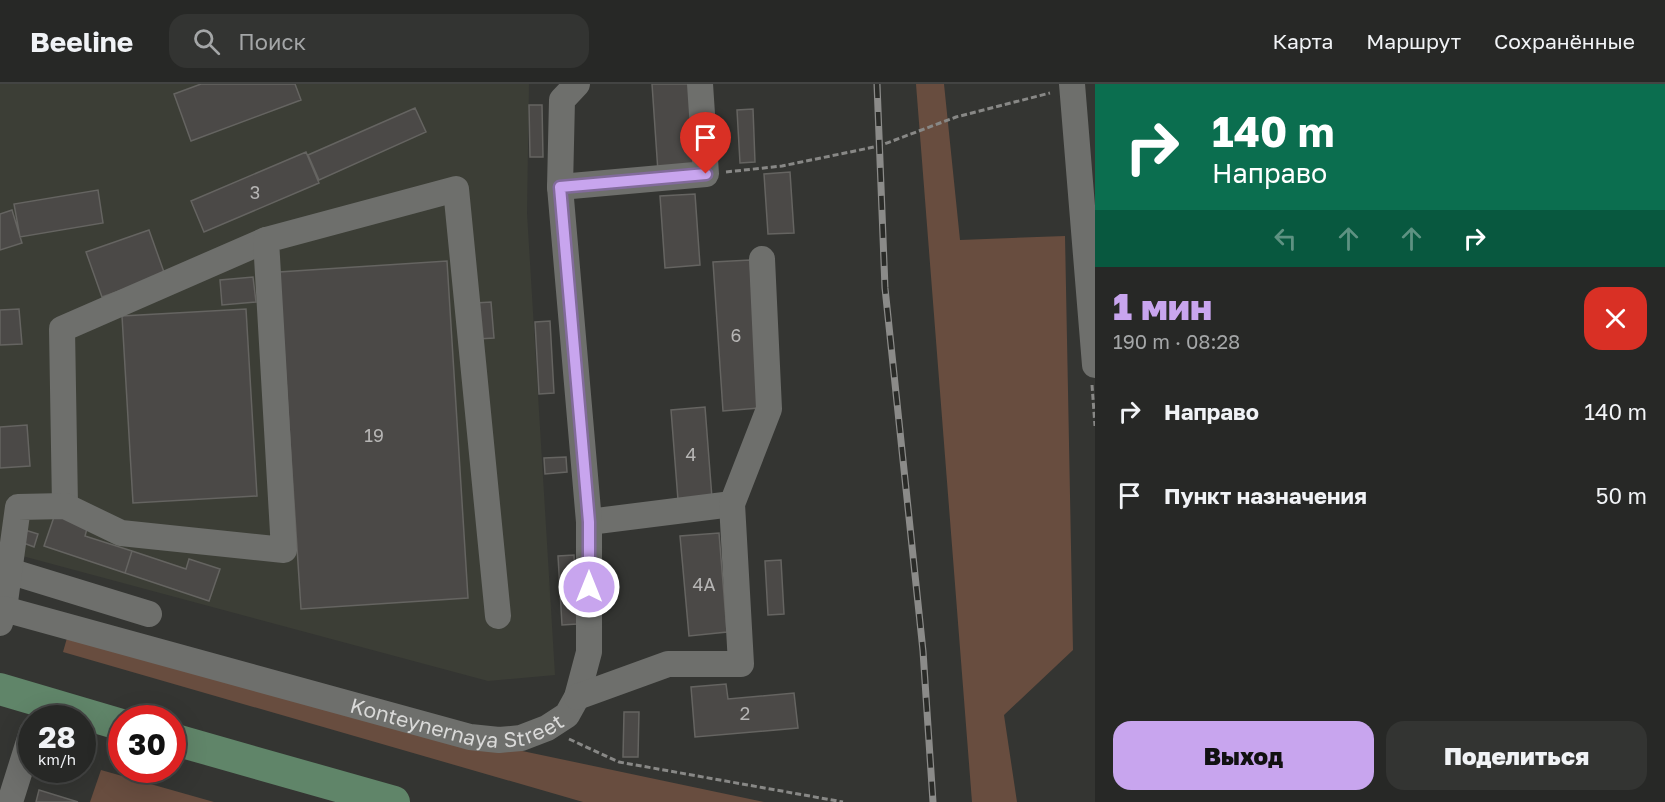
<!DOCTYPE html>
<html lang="ru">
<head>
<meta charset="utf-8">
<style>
	:root { --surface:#272826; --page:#333432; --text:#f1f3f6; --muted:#a4a6a7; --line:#434443; --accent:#c8a5ee }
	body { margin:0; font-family:"Golos Text",sans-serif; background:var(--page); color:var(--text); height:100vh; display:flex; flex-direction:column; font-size:22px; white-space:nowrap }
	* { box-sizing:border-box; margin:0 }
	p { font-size:20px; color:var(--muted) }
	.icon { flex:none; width:33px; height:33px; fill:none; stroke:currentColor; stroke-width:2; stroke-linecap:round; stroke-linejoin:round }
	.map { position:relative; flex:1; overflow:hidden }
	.side { display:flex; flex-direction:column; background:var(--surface); width:570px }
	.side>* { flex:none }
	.banner { background:#0b6e4f; color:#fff; overflow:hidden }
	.speed { position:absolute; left:18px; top:621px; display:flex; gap:12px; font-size:30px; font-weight:700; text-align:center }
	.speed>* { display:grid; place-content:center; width:78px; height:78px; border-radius:50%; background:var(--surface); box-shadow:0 6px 24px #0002,0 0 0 2px var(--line); line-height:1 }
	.speed small { font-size:15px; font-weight:400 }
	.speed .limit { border:9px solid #d22; background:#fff; color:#111 }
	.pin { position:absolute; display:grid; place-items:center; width:51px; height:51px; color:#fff; margin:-62px -26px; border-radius:50% 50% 50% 0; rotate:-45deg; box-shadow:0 0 6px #0007 }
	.pin .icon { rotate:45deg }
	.me { position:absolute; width:66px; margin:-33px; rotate:0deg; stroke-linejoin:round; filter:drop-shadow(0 0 4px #0008) }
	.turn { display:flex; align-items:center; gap:21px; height:126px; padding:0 18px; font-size:27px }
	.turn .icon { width:78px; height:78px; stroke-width:2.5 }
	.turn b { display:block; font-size:42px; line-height:51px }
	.lanes { display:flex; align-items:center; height:57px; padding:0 18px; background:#0003; justify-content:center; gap:30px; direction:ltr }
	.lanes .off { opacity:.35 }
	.round { display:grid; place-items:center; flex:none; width:63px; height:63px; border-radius:18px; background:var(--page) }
	.overview { display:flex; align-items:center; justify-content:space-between; height:102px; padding:0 18px }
	h1 { font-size:36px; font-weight:800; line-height:45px; color:var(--accent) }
	.button { display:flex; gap:12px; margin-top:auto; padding:12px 18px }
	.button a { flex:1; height:69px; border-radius:18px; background:var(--accent); color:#111; font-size:24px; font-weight:800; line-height:69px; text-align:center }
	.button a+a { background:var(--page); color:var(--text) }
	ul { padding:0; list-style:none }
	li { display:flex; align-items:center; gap:18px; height:84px; padding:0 18px }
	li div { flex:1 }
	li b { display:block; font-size:22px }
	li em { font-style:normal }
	header { display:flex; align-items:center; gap:36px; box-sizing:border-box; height:84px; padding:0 30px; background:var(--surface); border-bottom:2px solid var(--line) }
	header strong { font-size:28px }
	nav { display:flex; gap:33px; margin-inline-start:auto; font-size:21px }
	.search { width:420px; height:54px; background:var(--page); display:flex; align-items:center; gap:15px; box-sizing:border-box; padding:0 21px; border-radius:18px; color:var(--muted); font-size:22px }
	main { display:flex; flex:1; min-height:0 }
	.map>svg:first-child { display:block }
	.built { fill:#3c3e36 }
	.green { fill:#684d3f }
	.building { fill:#4b4947; stroke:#656461; stroke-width:1.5 }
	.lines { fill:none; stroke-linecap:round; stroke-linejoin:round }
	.path { stroke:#888886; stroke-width:3; stroke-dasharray:6 3; stroke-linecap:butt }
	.minor { stroke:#6e6f6c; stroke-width:26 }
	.major { stroke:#608569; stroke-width:32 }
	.rail-casing { stroke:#8b8b89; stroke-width:7 }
	.rail { stroke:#2a2b28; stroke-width:4.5; stroke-dasharray:14; stroke-linecap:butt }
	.route-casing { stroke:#826b9b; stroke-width:15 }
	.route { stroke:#c8a5ee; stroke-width:10 }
	.labels { text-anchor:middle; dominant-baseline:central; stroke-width:5; stroke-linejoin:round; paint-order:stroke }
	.number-label { font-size:18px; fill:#b6b5b4 }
	.street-label { font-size:21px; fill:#d9d9d8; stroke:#2a2b28 }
</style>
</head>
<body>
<header>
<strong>Beeline</strong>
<div class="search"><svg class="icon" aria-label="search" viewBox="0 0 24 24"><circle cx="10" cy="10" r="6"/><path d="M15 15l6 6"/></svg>Поиск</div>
<nav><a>Карта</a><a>Маршрут</a><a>Сохранённые</a></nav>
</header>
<main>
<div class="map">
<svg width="1095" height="718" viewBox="0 0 1095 718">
	<rect width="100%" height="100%" fill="#343532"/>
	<!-- built -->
	<path class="built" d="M0,0H529L527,129L555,591L488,597L0,466Z"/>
	<!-- green -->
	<path class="green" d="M916,0H944L960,156L1065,152L1073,566L1004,631L1017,718H972Z
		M67,554L404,642L764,718H583L63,568Z
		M101,686L214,718H90Z"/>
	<!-- building -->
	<path class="building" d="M201,0H295L301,16L191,57L174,10Z
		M652,0H691L698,85L658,88Z
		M529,21H542L543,73H530Z
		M415,24L426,48L319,96L308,71Z
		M753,25L755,78L740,79L737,26Z
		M306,68L319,99L204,148L191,117Z
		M790,88L794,149L768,150L764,90Z
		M98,106L103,139L20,153L14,120Z
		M695,110L700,181L665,184L660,112Z
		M12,126L22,159L0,166V130Z
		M149,146L165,191L102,213L86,168Z
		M750,176L759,324L723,327L713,178Z
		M447,177L468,514L301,525L279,188Z
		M253,193L256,218L222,221L220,196Z
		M491,218L494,254L477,255L475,219Z
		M19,225L22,260L0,261V226Z
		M246,225L257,412L133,419L122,232Z
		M550,237L554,309L539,310L535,238Z
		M705,323L712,414L678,416L671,326Z
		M27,341L30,382L0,384V343Z
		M566,373L567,388L545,390L544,374Z
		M55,430L88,441L85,452L132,467L125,489L44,462Z
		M25,446L38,450L34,463L21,458Z
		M719,449L727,548L689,552L680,452Z
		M132,467L186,485L189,475L220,485L209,517L125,489Z
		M574,471L577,540L562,541L558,472Z
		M781,476L784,530L768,531L765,477Z
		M726,600L728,615L794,609L798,644L695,653L691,603Z
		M624,628H639L638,673H623Z
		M39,706L78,718H36Z"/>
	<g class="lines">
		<!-- path -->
		<path class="path" d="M726,88L782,82L879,62L956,33L1050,9
			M1092,301L1095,342
			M569,655L619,678L843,718"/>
		<!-- minor -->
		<g class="minor">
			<path d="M1072,0L1095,281"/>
			<path d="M560,103L706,90L700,0"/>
			<path d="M65,422L62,245L266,156"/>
			<path d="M589,438L732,420"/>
			<path d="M9,487L149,530"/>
			<path d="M4,525L18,423L65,422L121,449L284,466L266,156L456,105L498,532"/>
			<path id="s1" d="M0,539L4,525L470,653L499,656L521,654L547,644L567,631L577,613L589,568V438L560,103L562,16L577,0"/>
			<path d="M577,613L668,580H741L732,420L769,325L762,175"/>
			<path d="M10,718L32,648"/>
		</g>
		<!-- major -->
		<path class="major" d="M0,605L122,641
			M172,655L394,718"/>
		<!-- rail casing -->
		<g class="rail-casing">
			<path id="rail" d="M877,0L885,204L923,567L933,718"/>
		</g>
		<!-- rail -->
		<use href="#rail" class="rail"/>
	</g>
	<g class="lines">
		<!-- route casing -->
		<g class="route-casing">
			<path id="route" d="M589,503V438L560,103L706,90"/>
		</g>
		<!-- route -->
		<use href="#route" class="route"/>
	</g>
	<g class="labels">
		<!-- number labels -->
		<g class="number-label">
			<text x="255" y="108">3</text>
			<text x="736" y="251">6</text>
			<text x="374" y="351">19</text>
			<text x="691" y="370">4</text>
			<text x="704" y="500">4А</text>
			<text x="745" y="629">2</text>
		</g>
		<!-- street labels -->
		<g class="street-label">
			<text stroke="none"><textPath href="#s1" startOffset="484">Konteynernaya Street</textPath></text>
		</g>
	</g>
</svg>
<div class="speed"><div>28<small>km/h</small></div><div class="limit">30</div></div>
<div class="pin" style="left:706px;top:90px;background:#d93025"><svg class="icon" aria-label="arrive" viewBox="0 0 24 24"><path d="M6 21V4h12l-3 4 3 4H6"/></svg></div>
<svg class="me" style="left:589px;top:503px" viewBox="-20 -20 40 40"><circle r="17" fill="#c8a5ee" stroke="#fff" stroke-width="3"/><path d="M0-11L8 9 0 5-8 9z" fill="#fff"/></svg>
</div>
<section class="side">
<div class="banner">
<div class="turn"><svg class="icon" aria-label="right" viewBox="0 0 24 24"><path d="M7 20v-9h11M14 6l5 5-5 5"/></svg><div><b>140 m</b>Направо</div></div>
<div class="lanes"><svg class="icon off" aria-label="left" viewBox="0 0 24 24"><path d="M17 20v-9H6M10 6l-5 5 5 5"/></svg><svg class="icon off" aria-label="ahead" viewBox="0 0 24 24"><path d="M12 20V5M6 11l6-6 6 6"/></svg><svg class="icon off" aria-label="ahead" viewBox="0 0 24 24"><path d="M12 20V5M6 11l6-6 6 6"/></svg><svg class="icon" aria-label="right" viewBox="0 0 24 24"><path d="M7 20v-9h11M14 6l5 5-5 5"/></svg></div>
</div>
<div class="overview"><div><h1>1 мин</h1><p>190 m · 08:28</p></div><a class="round" style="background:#d93025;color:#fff"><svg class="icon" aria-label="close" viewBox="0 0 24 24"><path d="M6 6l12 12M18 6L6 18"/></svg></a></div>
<ul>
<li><svg class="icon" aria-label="right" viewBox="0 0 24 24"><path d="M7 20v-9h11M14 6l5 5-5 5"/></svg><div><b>Направо</b></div><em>140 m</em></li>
<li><svg class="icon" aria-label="arrive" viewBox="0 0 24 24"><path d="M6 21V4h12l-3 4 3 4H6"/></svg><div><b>Пункт назначения</b></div><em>50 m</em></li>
</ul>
<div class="button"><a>Выход</a><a>Поделиться</a></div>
</section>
</main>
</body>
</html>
